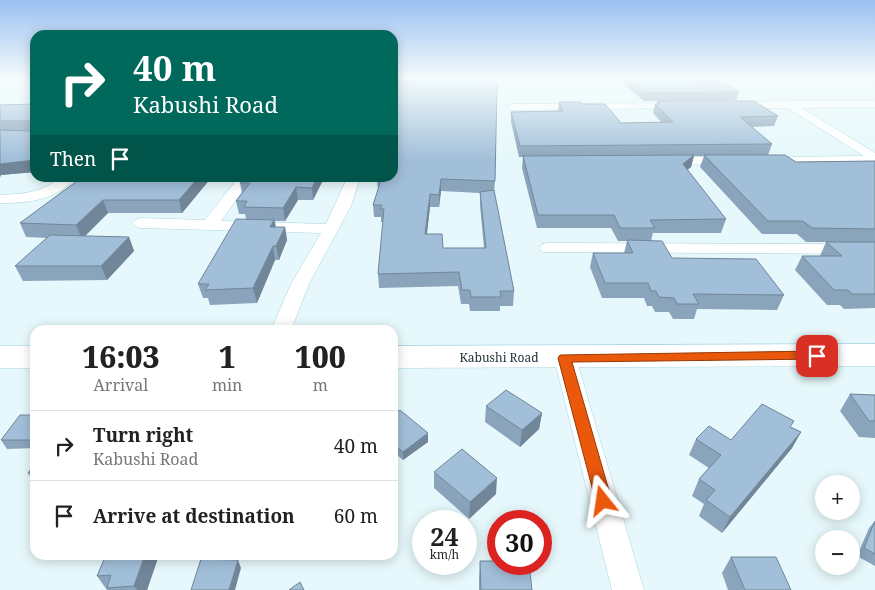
<!DOCTYPE html>
<html lang="en">
<head>
<meta charset="utf-8">
<style>
	:root { --surface:#fff; --page:#f6f6f6; --text:#222; --muted:#767676; --line:#e0e0e0 }
	body { margin:0; font-family:"Noto Serif",serif; background:var(--page); color:var(--text); height:100vh; display:flex; flex-direction:column; font-size:19px; white-space:nowrap }
	* { box-sizing:border-box; margin:0 }
	p { font-size:16px; color:var(--muted) }
	.icon { flex:none; width:28px; height:28px; fill:none; stroke:currentColor; stroke-width:2; stroke-linecap:round; stroke-linejoin:round }
	.map { position:relative; flex:1; overflow:hidden }
	.panel { position:absolute; left:30px; top:325px; width:368px; height:235px; display:flex; flex-direction:column; background:var(--surface); border-radius:15px; box-shadow:0 2px 12px #0003 }
	.panel>* { flex:none }
	.banner { position:absolute; left:30px; top:30px; width:368px; height:152px; border-radius:15px; box-shadow:0 2px 12px #0003; background:#00695c; color:#fff; overflow:hidden }
	.controls { position:absolute; left:815px; top:475px; display:grid; gap:10px }
	.controls a { display:grid; place-items:center; width:45px; height:45px; border-radius:50%; background:var(--surface); box-shadow:0 2px 12px #0003; font-size:25px }
	.speed { position:absolute; left:412px; top:510px; display:flex; gap:10px; font-size:25px; font-weight:700; text-align:center }
	.speed>* { display:grid; place-content:center; width:65px; height:65px; border-radius:50%; background:var(--surface); box-shadow:0 2px 12px #0003; line-height:1 }
	.speed small { font-size:12px; font-weight:400 }
	.speed .limit { border:8px solid #d22; background:#fff; color:#111 }
	.pin { position:absolute; display:grid; place-items:center; width:42px; height:42px; color:#fff; margin:-21px; border-radius:10px; box-shadow:0 2px 8px #0006 }
	.me { position:absolute; width:55px; margin:-28px; rotate:345deg; stroke-linejoin:round; filter:drop-shadow(0 0 4px #0008) }
	.turn { display:flex; align-items:center; gap:18px; height:105px; padding:0 20px; font-size:22px }
	.turn .icon { width:65px; height:65px; stroke-width:2.5 }
	.turn b { display:block; font-size:35px; line-height:42px }
	.then { display:flex; align-items:center; height:48px; padding:0 20px; background:#0003; gap:10px; font-size:19px }
	.eta { display:flex; justify-content:space-evenly; align-items:center; height:85px; text-align:center }
	.eta b { font-size:30px; font-weight:800; line-height:35px }
	ul { padding:0; list-style:none }
	li { display:flex; align-items:center; gap:15px; height:70px; padding:0 20px; border-top:1px solid var(--line) }
	li div { flex:1 }
	li b { display:block; font-size:19px }
	li em { font-style:normal }
	.map>svg:first-child { display:block }
	.lines { fill:none; stroke-linecap:round; stroke-linejoin:round }
	.minor-casing { stroke:#a7d5de; stroke-width:1 }
	.secondary-casing { stroke:#a7d5de; stroke-width:1 }
	.minor { fill:#fff; fill-rule:evenodd }
	.secondary { fill:#fff; fill-rule:evenodd }
	.wall { fill:#8aa4bb; fill-rule:evenodd }
	.shaded-wall { fill:#718698 }
	.building { fill:#a1bfd9; stroke:#718698 }
	.route { fill:#ea580c; stroke:#983908 }
	.labels { text-anchor:middle; dominant-baseline:central; stroke-width:4; stroke-linejoin:round; paint-order:stroke }
	.street-label { font-size:12px; fill:#243639; stroke:#fff }
</style>
</head>
<body>
<div class="map">
<svg width="875" height="590" viewBox="0 0 875 590">
	<rect width="100%" height="100%" fill="#e6f8fb"/>
	<g class="lines">
		<!-- minor casing -->
		<g class="minor-casing">
			<path id="minor" d="M789,101H875V107L802,108L875,153V164H764L763,161L764,158L769,157L864,156L788,108H736L731,105L736,102Z
				M679,103L684,106L683,108L512,110L507,107L512,104Z
				M666,157H726L732,161L726,165L661,164L660,161L661,158Z
				M60,178H74C57,201 26,203 0,203V195C22,194 42,193 60,178Z
				M238,178H252L221,221L326,224L347,178H360L351,206L309,284L291,330H271L291,284L321,233L140,228L135,226L132,223L135,220L140,218L205,220Z
				M548,243L875,244V254L542,252L540,248L542,244Z
				M565,351L573,353L576,358L644,590H612L554,358L557,353Z"/>
		</g>
		<!-- secondary casing -->
		<g class="secondary-casing">
			<path id="secondary" d="M875,344V366L392,368V346Z
				M0,346H35V368H0Z"/>
		</g>
		<!-- minor -->
		<use href="#minor" class="minor"/>
		<!-- secondary -->
		<use href="#secondary" class="secondary"/>
	</g>
	<!-- wall -->
	<path class="wall" d="M392,78L495,181L494,193L514,291L513,306H500V311H470L469,304H461L458,286L379,288L378,274L383,222H381V217H374L373,205L378,190L377,180L392,178L396,125H392ZM441,191L480,193V205L484,248H443L427,234L430,207H439Z
		M625,78H693L696,80L739,92L736,100L644,101L624,84Z
		M657,101L778,116L774,126L751,127L772,144L768,155L796,162L875,161V308L844,309L840,305H827L795,270L802,256H820L826,242H806L797,234H762L700,167L704,156H694L691,167L687,170L726,219L721,233H653L651,241L672,258L784,295L777,310L697,309L694,319H673L669,312H655L652,306H647L644,298H602L590,267L593,253H624L627,241H618L611,228H537L522,168L523,157H519L511,122V112L558,111L559,102L581,104L621,123L661,122L653,113L655,104H657Z
		M35,104V172L1,175L0,177V105Z
		M81,178H211L182,213H108L85,236L129,237L134,251L107,280L23,281L15,266L47,238L26,237L20,223Z
		M324,178L313,200H298L285,221H275L276,227H285L287,240L279,260H275L257,303L210,305L208,298H203L198,284L246,219L245,214H239L236,201L242,193L240,183Z
		M850,394L875,395V438L859,437L840,411Z
		M486,406L542,413L539,429L520,447L485,422Z
		M35,415V448L7,449L1,440Z
		M392,416L428,442L403,460L392,451Z
		M791,427L801,432L792,448L722,533L699,516L704,504L692,496L699,479L709,468L689,455L696,439L731,440Z
		M35,463V481H33L28,473Z
		M434,472L496,494L469,519L434,488Z
		M875,521V566L857,556L869,528Z
		M106,555H159L147,590H107L97,576Z
		M731,557L791,590H728L722,573Z
		M480,561L532,590H479V577Z"/>
	<!-- shaded-wall -->
	<path class="shaded-wall" d="M694,155L691,167L680,176L683,164Z
		M35,160V172L1,175L0,177V164Z
		M198,178H211L182,213L179,200Z
		M317,178H324L313,200L312,188Z
		M441,179V191L439,207V195Z
		M296,187L298,200L285,221L283,208Z
		M430,194V207L425,248V234Z
		M103,200L108,213L82,239L76,225Z
		M274,220L277,234L270,227Z
		M285,227L287,240L279,260L276,246Z
		M129,237L134,251L107,280L101,266Z
		M273,246L275,260L257,303L253,288Z
		M542,413L539,429L520,447L522,430Z
		M801,432L792,448L722,533L730,517Z
		M428,433V442L403,460V452Z
		M497,478L496,494L469,519L470,502Z
		M145,555H159L147,590H137L134,586Z
		M238,560L241,568L235,590H229Z"/>
	<!-- building -->
	<path class="building" d="M392,78H493L497,86L495,181L441,179L439,195L430,194L425,234H442L443,248H486L480,192L494,190L514,291H500L501,297H471L470,290H462L459,272L378,274L384,209H380L382,205H373L381,180H377L378,178H392V138L398,114L392,115Z
		M627,78H693L696,80H720L739,92L645,93Z
		M657,101H754L778,116L740,117L772,144L520,146L511,112L563,111L559,102H580L581,104H605L621,123L673,122L655,104H660Z
		M35,104V160L0,164V130L31,131L33,123L31,121H0V105Z
		M694,155L683,164L726,219L650,220L655,228H620L614,215H538L523,156Z
		M704,155H785L796,162L875,161V229L812,228L803,221H768Z
		M81,178H198L179,200H103L76,225L20,223Z
		M244,178H317L312,188L296,187L283,208L244,207L247,201H236L250,183H240Z
		M236,219L274,220L270,227H285L276,246H273L253,288L205,290L209,284H198Z
		M50,235L129,237L101,266H15Z
		M627,240L662,241L672,258L756,259L784,295L693,294L699,304H677L674,298L659,297L656,291H651L648,283H605L593,253H633Z
		M826,242H875V294H852L848,290H834L802,256H842Z
		M506,390L542,413L522,430L486,406Z
		M850,394L875,395V421H869Z
		M762,404L794,421L790,427L801,432L730,517L706,500L715,490L699,479L721,455L696,439L709,426L731,440Z
		M400,410L428,433L403,452L392,443V416Z
		M20,415H35V440H1Z
		M462,449L497,478L470,502L434,472Z
		M35,463V473H28Z
		M875,521V554L864,548Z
		M106,555H145L134,586L107,588L111,575L97,576Z
		M731,557H776L791,590H745Z
		M201,559L238,560L229,590H191Z
		M480,561H499V564H529L532,590H481Z
		M300,582L304,590H289Z"/>
	<!-- sky -->
	<linearGradient id="sky" x2="0" y2="1"><stop stop-color="#9bbff0"/><stop offset="0.49" stop-color="#f4fcfd"/><stop offset="1" stop-color="#f4fcfd" stop-opacity="0"/></linearGradient>
	<rect width="875" height="160" fill="url(#sky)"/>
	<!-- route -->
	<path class="route" d="M817,351L821,352L823,356L821,359L572,362L612,501L609,506L603,508L597,506L558,358L560,355Z"/>
	<g class="labels">
		<!-- street labels -->
		<g class="street-label">
			<text x="499" y="357">Kabushi Road</text>
		</g>
	</g>
</svg>
<div class="controls">
<a>+</a>
<a>−</a>
</div>
<div class="speed"><div>24<small>km/h</small></div><div class="limit">30</div></div>
<div class="pin" style="left:817px;top:356px;background:#d93025"><svg class="icon" aria-label="arrive" viewBox="0 0 24 24"><path d="M6 21V4h12l-3 4 3 4H6"/></svg></div>
<svg class="me" style="left:603px;top:501px" viewBox="-20 -20 40 40"><path d="M0-17L14 15 0 8-14 15z" fill="#ea580c" stroke="#fff" stroke-width="4"/></svg>
<div class="banner">
<div class="turn"><svg class="icon" aria-label="right" viewBox="0 0 24 24"><path d="M7 20v-9h11M14 6l5 5-5 5"/></svg><div><b>40 m</b>Kabushi Road</div></div>
<div class="then">Then<svg class="icon" aria-label="arrive" viewBox="0 0 24 24"><path d="M6 21V4h12l-3 4 3 4H6"/></svg></div>
</div>
<section class="panel">
<div class="eta">
<div><b>16:03</b><p>Arrival</p></div>
<div><b>1</b><p>min</p></div>
<div><b>100</b><p>m</p></div>
</div>
<ul>
<li><svg class="icon" aria-label="right" viewBox="0 0 24 24"><path d="M7 20v-9h11M14 6l5 5-5 5"/></svg><div><b>Turn right</b><p>Kabushi Road</p></div><em>40 m</em></li>
<li><svg class="icon" aria-label="arrive" viewBox="0 0 24 24"><path d="M6 21V4h12l-3 4 3 4H6"/></svg><div><b>Arrive at destination</b></div><em>60 m</em></li>
</ul>
</section>
</div>
</body>
</html>
